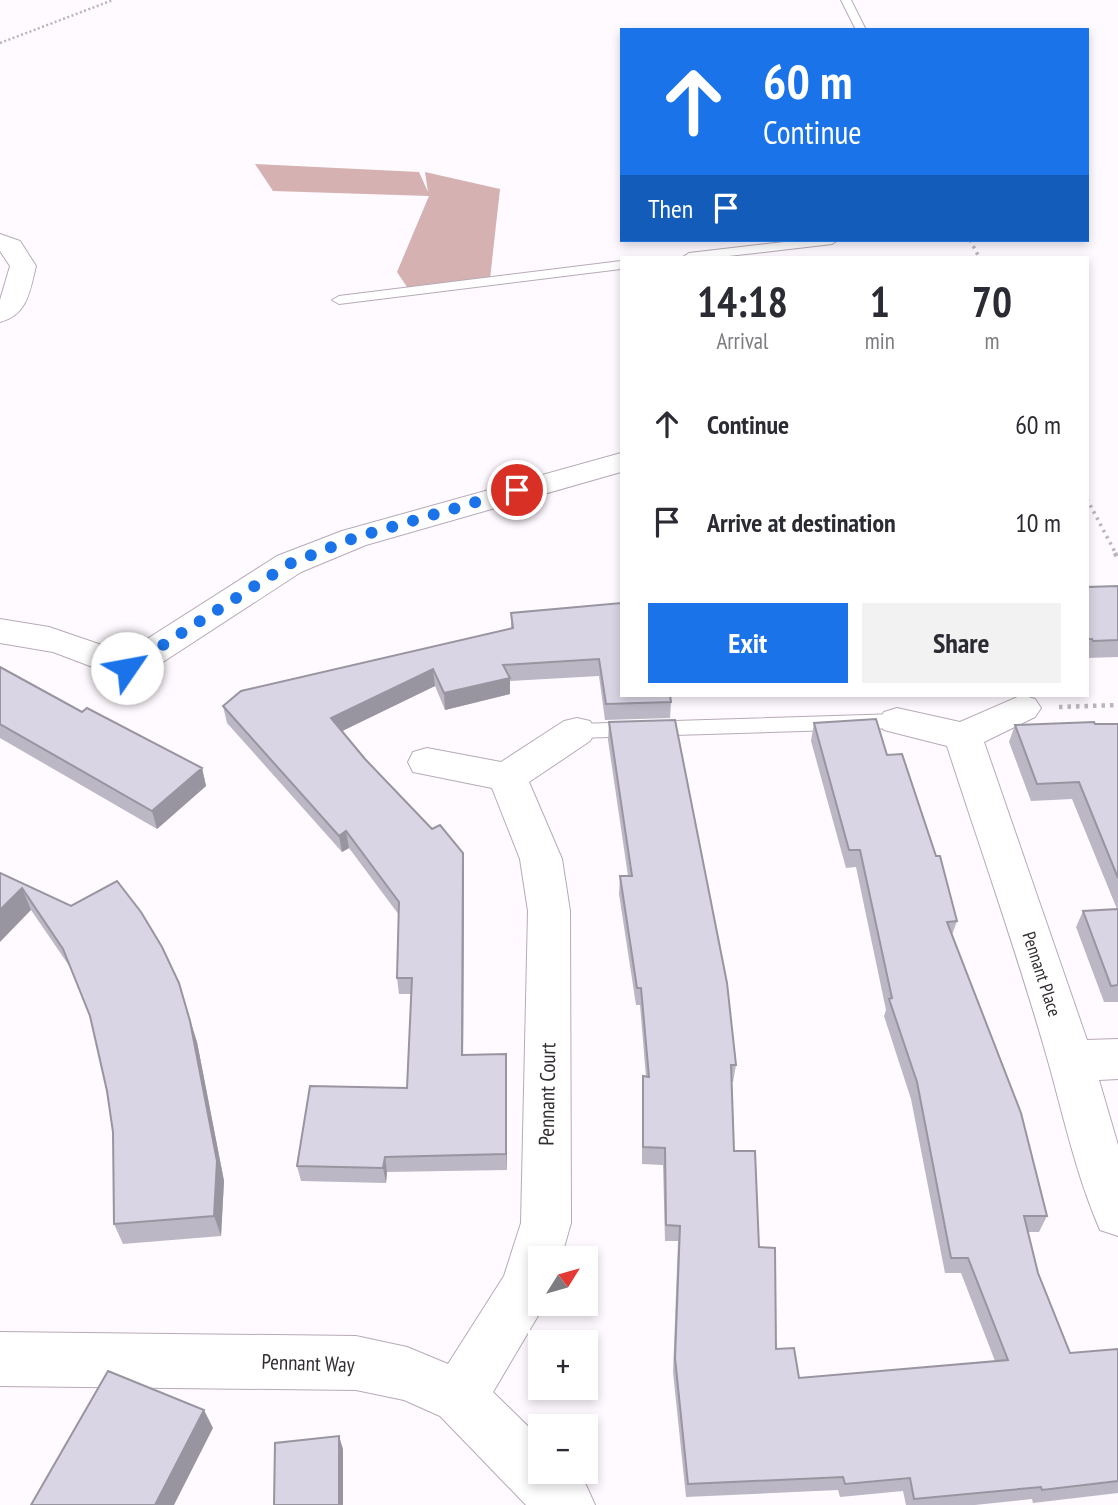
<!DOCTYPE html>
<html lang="en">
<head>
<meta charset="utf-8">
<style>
	:root { --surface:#fff; --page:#f2f2f3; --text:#2b2b33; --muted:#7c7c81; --accent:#1a73e8 }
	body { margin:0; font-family:"PT Sans Narrow",sans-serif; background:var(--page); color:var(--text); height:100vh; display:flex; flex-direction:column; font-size:26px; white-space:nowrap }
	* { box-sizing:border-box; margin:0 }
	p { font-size:23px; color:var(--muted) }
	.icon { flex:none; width:38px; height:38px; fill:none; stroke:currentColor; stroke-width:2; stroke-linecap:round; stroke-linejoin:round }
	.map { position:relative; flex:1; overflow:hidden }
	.sheet { position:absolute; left:620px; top:256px; width:469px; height:441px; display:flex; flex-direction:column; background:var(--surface); border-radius:0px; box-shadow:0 4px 10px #0003 }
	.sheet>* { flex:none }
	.banner { position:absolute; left:620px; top:28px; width:469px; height:214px; border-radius:0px; box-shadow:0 4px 10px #0003; background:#1a73e8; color:#fff; overflow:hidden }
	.needle { width:46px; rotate:53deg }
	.fabs { position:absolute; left:528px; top:1246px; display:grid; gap:14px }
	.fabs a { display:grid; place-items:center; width:70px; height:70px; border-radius:0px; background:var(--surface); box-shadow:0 4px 10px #0003; font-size:35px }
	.pin { position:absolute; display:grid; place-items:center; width:60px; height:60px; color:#fff; margin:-30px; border:4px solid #fff; border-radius:50%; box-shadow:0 2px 7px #0007 }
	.me { position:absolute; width:77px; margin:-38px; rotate:57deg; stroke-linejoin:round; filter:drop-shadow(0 0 5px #0008) }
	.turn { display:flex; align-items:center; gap:24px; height:147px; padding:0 28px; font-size:32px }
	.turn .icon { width:91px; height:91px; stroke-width:2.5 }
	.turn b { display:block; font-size:49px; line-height:60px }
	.then { display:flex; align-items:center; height:66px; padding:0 28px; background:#0003; gap:14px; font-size:26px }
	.eta { display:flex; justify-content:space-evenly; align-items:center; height:119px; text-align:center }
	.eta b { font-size:42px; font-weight:700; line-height:49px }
	.primary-button { display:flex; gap:14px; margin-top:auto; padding:14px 28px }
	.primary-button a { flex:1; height:80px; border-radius:0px; background:var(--accent); color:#fff; font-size:28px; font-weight:700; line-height:80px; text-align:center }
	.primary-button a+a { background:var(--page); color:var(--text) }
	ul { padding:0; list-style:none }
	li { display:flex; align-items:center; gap:21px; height:98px; padding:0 28px }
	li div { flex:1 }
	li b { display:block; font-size:26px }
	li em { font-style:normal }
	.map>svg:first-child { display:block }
	.forest { fill:#d5b1b1 }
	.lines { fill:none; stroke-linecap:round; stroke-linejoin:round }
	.lane-casing { stroke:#b7aab7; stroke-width:2 }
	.street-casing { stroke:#b7aab7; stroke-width:2 }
	.path-far2 { stroke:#bab5ba; stroke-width:2.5; stroke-dasharray:2 2.5; stroke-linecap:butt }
	.path-far1 { stroke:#bab5ba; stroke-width:3.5; stroke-dasharray:2.5 4.5; stroke-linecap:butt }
	.path { stroke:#bab5ba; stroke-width:4.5; stroke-dasharray:3.5 5; stroke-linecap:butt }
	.lane { fill:#fff; fill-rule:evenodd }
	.street { fill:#fff; fill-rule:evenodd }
	.wall { fill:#bbb7c5 }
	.shaded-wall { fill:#9895a0 }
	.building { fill:#d9d5e5; stroke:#9895a0; stroke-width:2 }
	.route { stroke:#1a73e8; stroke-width:12; stroke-dasharray:0 21.6 }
	.labels { text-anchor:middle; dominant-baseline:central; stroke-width:5; stroke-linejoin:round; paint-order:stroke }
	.street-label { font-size:18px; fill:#322d32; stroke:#fff }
	.near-street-label { font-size:21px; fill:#322d32; stroke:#fff }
</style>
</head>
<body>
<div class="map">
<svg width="1118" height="1505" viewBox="0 0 1118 1505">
	<rect width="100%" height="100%" fill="#fffaff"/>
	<!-- forest -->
	<path class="forest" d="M255,164L419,172L428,192L425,172L500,189L490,279L409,290L397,272L429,196L273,191Z"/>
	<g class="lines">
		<!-- lane casing -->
		<g class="lane-casing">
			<path id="lane" d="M841,0H851L866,30H856Z
				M802,240H838L832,244L720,257H683L689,253Z
				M621,261V269L339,304L332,300L339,296Z
				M897,714L904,716L906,721L904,726L897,728L577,738L570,736L568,731L570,726L577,724Z"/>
		</g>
		<!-- street casing -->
		<g class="street-casing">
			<path id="street" d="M0,234L20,241L36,266C30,290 28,315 0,322V300L10,266L0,251Z
				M621,453V472L366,545L301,572L140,677L127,680L53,652L0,643V619L49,627L125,653L277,556L342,531Z
				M1022,695L1035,699L1041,708L1035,717L984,742L1087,1040L1118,1039V1079L1099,1080L1118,1145V1236L1100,1230C1076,1175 1064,1118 1048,1061C1018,955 981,851 947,746L884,730L878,721L884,712L897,708L960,722Z
				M577,718L590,721L596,731L590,741L529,782L562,859L570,911L571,1223L561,1258H541V1304H545L493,1392L541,1439V1472H573L586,1485L595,1505H526L440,1416L404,1400L356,1390L0,1386V1332L356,1336L407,1347L448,1364L504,1276L521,1223L528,911L520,859L492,788L413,772L408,762L413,752L427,748L501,762L564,721Z"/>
		</g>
		<!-- path-far2 -->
		<path class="path-far2" d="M0,43L113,0"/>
		<!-- path-far1 -->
		<path class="path-far1" d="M970,240L979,257
			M1087,499L1116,554"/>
		<!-- path -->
		<path class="path" d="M1115,553L1118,559
			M1059,707L1118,705"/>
		<!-- lane -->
		<use href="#lane" class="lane"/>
		<!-- street -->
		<use href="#street" class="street"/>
	</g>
	<!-- wall -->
	<path class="wall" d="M1118,586V657L1087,658V587Z
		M621,603L671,702L670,718L605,720L599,676L510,681V694L445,710L435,686L342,731L365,759L432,829L463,853L464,869L463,1055L506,1054L507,1170L387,1172L386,1183L301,1181L297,1166L407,1088L411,994H399L397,978L399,915L349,848L342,852L227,723L223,706L511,628V613Z
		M0,667L82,712L202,768L206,786L157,829L0,738Z
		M609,722L736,1065L733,1082H732L734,1151L759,1247L776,1349L799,1378L995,1361L961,1273H945L911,1099L884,1016L886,1010L856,867L846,868L811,741L814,723L887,755L957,921L952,935L1047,1216L1039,1232H1028L1038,1273L1070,1353L1118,1349V1493L1033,1503L1032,1499L975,1505H906L903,1491L840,1497L838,1490L686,1497L673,1372L678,1241H665L663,1165L642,1164V1093L643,1076L646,1077L640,1005H636L619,894L620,876H628L608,740Z
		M1118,724V1002H1104L1076,927L1083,911L1117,909L1072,799L1031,801L1009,742L1015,725Z
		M0,873L71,906L197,1042L224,1181L221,1236L123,1244L114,1224L113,1132L107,1091L90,1016L72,970L31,910Z"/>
	<!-- shaded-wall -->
	<path class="shaded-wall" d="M433,669L435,686L334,735L331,718Z
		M510,678V694L445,710L444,693Z
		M202,768L206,786L157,829L152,811Z
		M346,831L349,848L342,852L339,836Z
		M463,853L464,869L463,1071L462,1055Z
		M22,888L31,910L0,942V910Z
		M179,983L197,1042L224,1181L221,1236L214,1216Z
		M506,1054L507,1070V1170L506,1154Z
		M385,1157L387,1172L386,1183L383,1168Z
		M204,1410L213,1428L174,1505H155Z
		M339,1436L343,1449V1505H339Z"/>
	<!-- building -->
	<path class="building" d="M1118,586V640L1093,641L1092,639H1087V587Z
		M621,603V695H670L671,702L606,704L599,659L503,665L510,678L444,693L433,669L331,718L365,759L432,829L440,825L463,853L462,1055L506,1054V1154L385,1157L383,1168L297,1166L310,1086L407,1088L412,978H397L399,902L346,831L339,836L223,706L241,691L513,628L511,613Z
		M0,667L82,712L87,708L202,768L152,811L0,724Z
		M876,719L887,755L902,754L936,856H940L957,921L947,922L1021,1113L1047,1216H1024L1038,1273L1070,1353L1118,1349V1481L1042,1490L1041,1487L914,1499L910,1478L845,1484L843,1477L688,1484L675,1358L680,1226L666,1225L665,1148L643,1147V1076L649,1077L641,988H637L620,876H632L609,722L675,720L727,983L736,1065H731L734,1151H755L759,1247L775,1248L776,1349L794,1348L799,1378L1008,1360L968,1258H951L917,1082L889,999L892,998L860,850H849L814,723Z
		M1094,722L1095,724H1118V878L1079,782L1037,784L1015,725Z
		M0,873L71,906L117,881L141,912L162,947L179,983L190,1021L217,1161L214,1216L114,1224L113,1132L107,1091L90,1016L63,949L22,888L0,910Z
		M1118,909V985L1111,986L1083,911Z
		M108,1371L204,1410L155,1505H31Z
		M339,1436V1505H274L275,1443Z"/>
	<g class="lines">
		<!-- route -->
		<path class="route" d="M127,668L289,564L354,538L517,490"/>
	</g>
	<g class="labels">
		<!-- street labels -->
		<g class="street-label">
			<text transform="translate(1042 974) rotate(72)">Pennant Place</text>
		</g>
		<!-- near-street labels -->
		<g class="near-street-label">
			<text transform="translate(547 1094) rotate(-89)">Pennant Court</text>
			<text transform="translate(308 1363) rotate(2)">Pennant Way</text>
		</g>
	</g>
</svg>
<div class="fabs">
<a><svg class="needle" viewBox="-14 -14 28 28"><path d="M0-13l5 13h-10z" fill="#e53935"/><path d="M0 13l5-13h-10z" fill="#7c7c81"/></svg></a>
<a>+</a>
<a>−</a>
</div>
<div class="pin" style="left:517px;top:490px;background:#d93025"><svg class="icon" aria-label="arrive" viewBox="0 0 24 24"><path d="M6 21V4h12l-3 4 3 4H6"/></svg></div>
<svg class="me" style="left:127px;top:668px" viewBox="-20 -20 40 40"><circle r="19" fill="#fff"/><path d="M0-13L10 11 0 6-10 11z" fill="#1a73e8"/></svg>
<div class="banner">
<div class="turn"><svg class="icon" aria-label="ahead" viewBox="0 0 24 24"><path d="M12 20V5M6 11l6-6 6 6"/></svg><div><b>60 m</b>Continue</div></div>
<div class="then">Then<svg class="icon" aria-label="arrive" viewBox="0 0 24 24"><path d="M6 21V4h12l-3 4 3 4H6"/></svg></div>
</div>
<section class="sheet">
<div class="eta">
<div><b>14:18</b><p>Arrival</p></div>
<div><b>1</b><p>min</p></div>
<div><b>70</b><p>m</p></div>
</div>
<ul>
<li><svg class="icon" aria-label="ahead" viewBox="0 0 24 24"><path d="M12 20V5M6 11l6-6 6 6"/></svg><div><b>Continue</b></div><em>60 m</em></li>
<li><svg class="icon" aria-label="arrive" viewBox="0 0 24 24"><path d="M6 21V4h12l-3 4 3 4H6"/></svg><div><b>Arrive at destination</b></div><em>10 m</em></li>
</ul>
<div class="primary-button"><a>Exit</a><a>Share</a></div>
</section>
</div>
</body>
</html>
